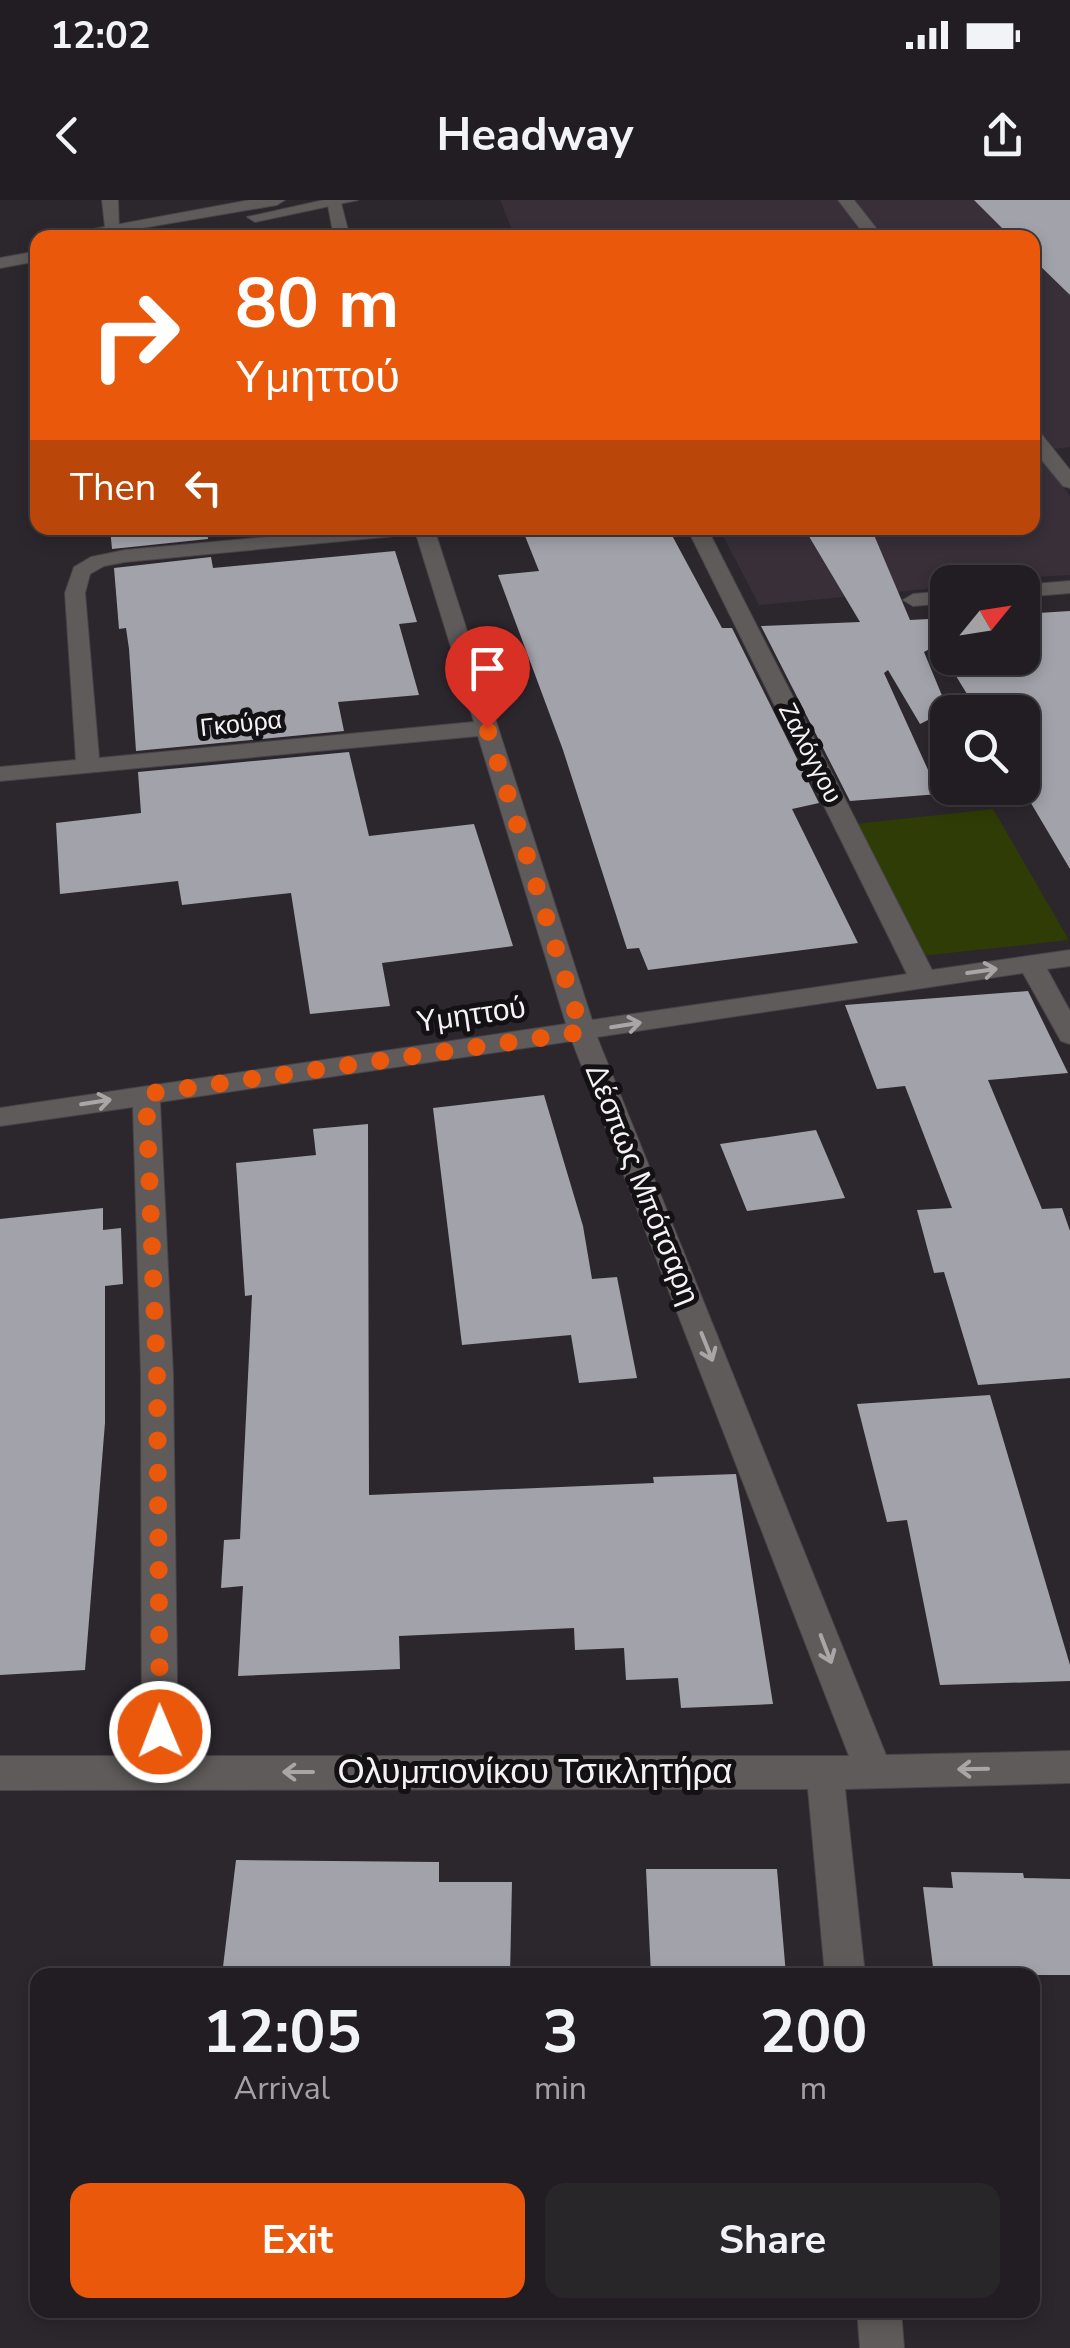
<!DOCTYPE html>
<html lang="en">
<head>
<meta charset="utf-8">
<style>
	:root { --surface:#211d22; --page:#29262a; --text:#f1f3f6; --muted:#a2a2a5; --line:#3e3b40; --accent:#ea580c }
	body { margin:0; font-family:"Nunito Sans",sans-serif; background:var(--page); color:var(--text); height:100vh; display:flex; flex-direction:column; font-size:38px; white-space:nowrap }
	* { box-sizing:border-box; margin:0 }
	p { font-size:32px; color:var(--muted) }
	.icon { flex:none; width:55px; height:55px; fill:none; stroke:currentColor; stroke-width:2; stroke-linecap:round; stroke-linejoin:round }
	.map { position:relative; flex:1; overflow:hidden }
	.side { position:absolute; left:30px; top:1768px; width:1010px; height:350px; display:flex; flex-direction:column; background:var(--surface); border-radius:20px; box-shadow:0 5px 15px #0003,0 0 0 2px var(--line) }
	.side>* { flex:none }
	.banner { position:absolute; left:30px; top:30px; width:1010px; height:305px; border-radius:20px; box-shadow:0 5px 15px #0003,0 0 0 2px var(--line); background:#ea580c; color:#fff; overflow:hidden }
	.needle { width:65px; rotate:60deg }
	.controls { position:absolute; left:930px; top:365px; display:grid; gap:20px }
	.controls a { display:grid; place-items:center; width:110px; height:110px; border-radius:20px; background:var(--surface); box-shadow:0 5px 15px #0003,0 0 0 2px var(--line); font-size:50px }
	.pin { position:absolute; display:grid; place-items:center; width:85px; height:85px; color:#fff; margin:-102px -42px; border-radius:50% 50% 50% 0; rotate:-45deg; box-shadow:0 0 10px #0007 }
	.pin .icon { rotate:45deg }
	.me { position:absolute; width:110px; margin:-55px; rotate:359deg; stroke-linejoin:round; filter:drop-shadow(0 0 8px #0008) }
	.turn { display:flex; align-items:center; gap:35px; height:210px; padding:0 40px; font-size:45px }
	.turn .icon { width:130px; height:130px; stroke-width:2.5 }
	.turn b { display:block; font-size:70px; line-height:85px }
	.then { display:flex; align-items:center; height:95px; padding:0 40px; background:#0003; gap:20px; font-size:38px }
	.eta { display:flex; justify-content:space-evenly; align-items:center; height:170px; text-align:center }
	.eta b { font-size:60px; font-weight:700; line-height:70px }
	.cta { display:flex; gap:20px; margin-top:auto; padding:20px 40px }
	.cta a { flex:1; height:115px; border-radius:20px; background:var(--accent); color:#fff; font-size:40px; font-weight:700; line-height:115px; text-align:center }
	.cta a+a { background:var(--page); color:var(--text) }
	.status { display:flex; justify-content:space-between; align-items:center; height:70px; padding:0 50px; background:var(--surface); direction:ltr }
	.status svg { height:28px; fill:currentColor }
	header { display:flex; justify-content:space-between; align-items:center; height:130px; padding:0 40px; background:var(--surface); font-size:45px; font-weight:700 }
	.map>svg:first-child { display:block }
	.built { fill:#382f39 }
	.green { fill:#303c05 }
	.building { fill:#a2a2aa }
	.lines { fill:none; stroke-linecap:round; stroke-linejoin:round }
	.service-casing { stroke:#484349; stroke-width:2 }
	.minor-casing { stroke:#484349; stroke-width:2 }
	.tertiary-casing { stroke:#484349; stroke-width:2 }
	.service { fill:#5f5b5b; fill-rule:evenodd }
	.minor { fill:#5f5b5b; fill-rule:evenodd }
	.tertiary { fill:#5f5b5b; fill-rule:evenodd }
	.oneway { stroke:#aaa6a8 }
	.route { stroke:#ea580c; stroke-width:18; stroke-dasharray:0 32.4 }
	.labels { text-anchor:middle; dominant-baseline:central; stroke-width:10; stroke-linejoin:round; paint-order:stroke }
	.far-street-label { font-size:25px; fill:#f5f2f6; stroke:#131113 }
	.street-label { font-size:30px; fill:#f5f2f6; stroke:#131113 }
	.near-street-label { font-size:35px; fill:#f5f2f6; stroke:#131113 }
</style>
</head>
<body>
<div class="status"><b>12:02</b><svg viewBox="0 0 49 12"><path d="M0 12V9h3v3zM5 12V6h3v6zM10 12V3h3v9zM15 12V0h3v12zM26 1h20v11H26zM47 4h2v5h-2z"/></svg></div>
<header><svg class="icon" aria-label="back" viewBox="0 0 24 24"><path d="M15 5l-7 7 7 7"/></svg>Headway<svg class="icon" aria-label="share" viewBox="0 0 24 24"><path d="M12 15V3M7 8l5-5 5 5M5 13v7h14v-7"/></svg></header>
<div class="map">
<svg width="1070" height="2148" viewBox="0 0 1070 2148">
	<rect width="100%" height="100%" fill="#2c272d"/>
	<!-- built -->
	<path class="built" d="M500,0H1070V247L1037,251L1070,296V375L948,382L947,387L759,405L719,328H1032V38L515,37Z"/>
	<!-- green -->
	<path class="green" d="M993,609L1069,740L912,757L846,625Z"/>
	<!-- building -->
	<path class="building" d="M974,0H1070V95L1032,58V38H1012Z
		M110,328H207L208,339L112,349Z
		M616,328H668L722,428H732L819,603L792,609L858,743L648,770L639,748L627,749L563,550L498,375L539,371L525,336Z
		M804,328H871L910,420L948,418V439L924,452L948,510L920,524L888,470L884,473L939,594L850,601L761,426L860,422Z
		M395,351L417,422L399,424L419,495L338,502L344,531L136,551L129,449L126,428L119,429L114,368L211,357L213,368Z
		M1070,411V669L1022,588V512H978L945,458H1022V414Z
		M349,552L369,636L474,624L513,746L382,763L390,806L310,814L291,693L182,705L178,681L60,694L56,623L141,613L138,572Z
		M1028,791L1068,873L988,880L1042,1009L1062,1008L1070,1031V1178L978,1185L944,1072L934,1073L917,1010L952,1008L905,886L877,889L845,805Z
		M544,895L583,1026L592,1079L617,1077L637,1178L579,1183L571,1135L462,1145L433,908Z
		M368,924L369,1295L654,1283L653,1277L736,1274L773,1504L681,1508L678,1478L626,1480L624,1448L575,1450L574,1428L399,1436L400,1469L238,1476L243,1386L221,1388L224,1340L240,1339L252,1095L245,1096L236,963L316,955L313,929Z
		M816,930L845,998L747,1011L720,944Z
		M103,1008V1030L121,1028L123,1084L105,1086V1223L85,1470L0,1475V1019Z
		M990,1195L1070,1465V1481L940,1485L907,1320L887,1322L857,1204Z
		M236,1660L439,1662V1682H512L510,1775H222Z
		M646,1669H777L786,1775H651Z
		M951,1672L1023,1673L1024,1678L1070,1679V1775H934L923,1687L953,1688Z"/>
	<g class="lines">
		<!-- service casing -->
		<g class="service-casing">
			<path id="service" d="M1070,381V393L1022,397V385Z
				M948,391V403L913,406L903,400L913,394Z"/>
		</g>
		<!-- minor casing -->
		<g class="minor-casing">
			<path id="minor" d="M102,0H118L119,30L105,27Z
				M327,0L341,3L350,38H334Z
				M838,0H854L884,38H867Z
				M1032,230L1039,231L1070,270V288L1063,286L1032,248Z
				M364,328H434L592,820L907,774L687,328H707L932,770L1070,750V766L1047,769L1070,811V844L1061,841L1023,773L597,837L886,1555L1070,1551V1583L845,1589L865,1775H825L808,1589L0,1590V1556H142L141,1174L133,907L0,926V908L566,824L478,536L0,581V567L76,560L65,393L74,367L91,357L125,350ZM416,334L474,522L99,558L85,393L90,374L104,366L125,362ZM572,841L849,1556H178L173,1174L160,902Z
				M857,2110H901L904,2148H860Z"/>
		</g>
		<!-- tertiary casing -->
		<g class="tertiary-casing">
			<path id="tertiary" d="M250,0H285L277,5L84,38H45Z
				M324,0H358L255,22L247,17Z
				M38,51V61L0,68V58Z"/>
		</g>
		<!-- service -->
		<use href="#service" class="service"/>
		<!-- minor -->
		<use href="#minor" class="minor"/>
		<!-- tertiary -->
		<use href="#tertiary" class="tertiary"/>
	</g>
	<!-- one-way arrows -->
	<defs><path id="oneway-shaft" d="M-6 0H5M1.5-3L5.5 0L1.5 3" fill="none" stroke-width="1.6" stroke-linecap="round" stroke-linejoin="round" transform="scale(2.5)"/></defs>
	<g class="oneway">
		<use href="#oneway-shaft" transform="translate(982 771) rotate(-8)"/>
		<use href="#oneway-shaft" transform="translate(626 825) rotate(-9)"/>
		<use href="#oneway-shaft" transform="translate(96 902) rotate(-9)"/>
		<use href="#oneway-shaft" transform="translate(707 1147) rotate(68)"/>
		<use href="#oneway-shaft" transform="translate(826 1449) rotate(69)"/>
		<use href="#oneway-shaft" transform="translate(973 1569) rotate(179)"/>
		<use href="#oneway-shaft" transform="translate(298 1572) rotate(180)"/>
	</g>
	<g class="lines">
		<!-- route -->
		<path class="route" d="M160,1532L157,1174L146,894L582,832L487,528"/>
	</g>
	<g class="labels">
		<!-- far-street labels -->
		<g class="far-street-label">
			<text transform="translate(241 524) rotate(-6)">Γκούρα</text>
			<text transform="translate(810 553) rotate(63)">Ζαλόγγου</text>
		</g>
		<!-- street labels -->
		<g class="street-label">
			<text transform="translate(471 815) rotate(-8)">Υμηττού</text>
			<text transform="translate(642 984) rotate(68)">Δέσπως Μπότσαρη</text>
		</g>
		<!-- near-street labels -->
		<g class="near-street-label">
			<text x="535" y="1571">Ολυμπιονίκου Τσικλητήρα</text>
		</g>
	</g>
</svg>
<div class="controls">
<a><svg class="needle" viewBox="-14 -14 28 28"><path d="M0-13l5 13h-10z" fill="#e53935"/><path d="M0 13l5-13h-10z" fill="#a2a2a5"/></svg></a>
<a><svg class="icon" aria-label="search" viewBox="0 0 24 24"><circle cx="10" cy="10" r="6"/><path d="M15 15l6 6"/></svg></a>
</div>
<div class="pin" style="left:487px;top:528px;background:#d93025"><svg class="icon" aria-label="arrive" viewBox="0 0 24 24"><path d="M6 21V4h12l-3 4 3 4H6"/></svg></div>
<svg class="me" style="left:160px;top:1532px" viewBox="-20 -20 40 40"><circle r="17" fill="#ea580c" stroke="#fff" stroke-width="3"/><path d="M0-11L8 9 0 5-8 9z" fill="#fff"/></svg>
<div class="banner">
<div class="turn"><svg class="icon" aria-label="right" viewBox="0 0 24 24"><path d="M7 20v-9h11M14 6l5 5-5 5"/></svg><div><b>80 m</b>Υμηττού</div></div>
<div class="then">Then<svg class="icon" aria-label="left" viewBox="0 0 24 24"><path d="M17 20v-9H6M10 6l-5 5 5 5"/></svg></div>
</div>
<section class="side">
<div class="eta">
<div><b>12:05</b><p>Arrival</p></div>
<div><b>3</b><p>min</p></div>
<div><b>200</b><p>m</p></div>
</div>
<div class="cta"><a>Exit</a><a>Share</a></div>
</section>
</div>
</body>
</html>
